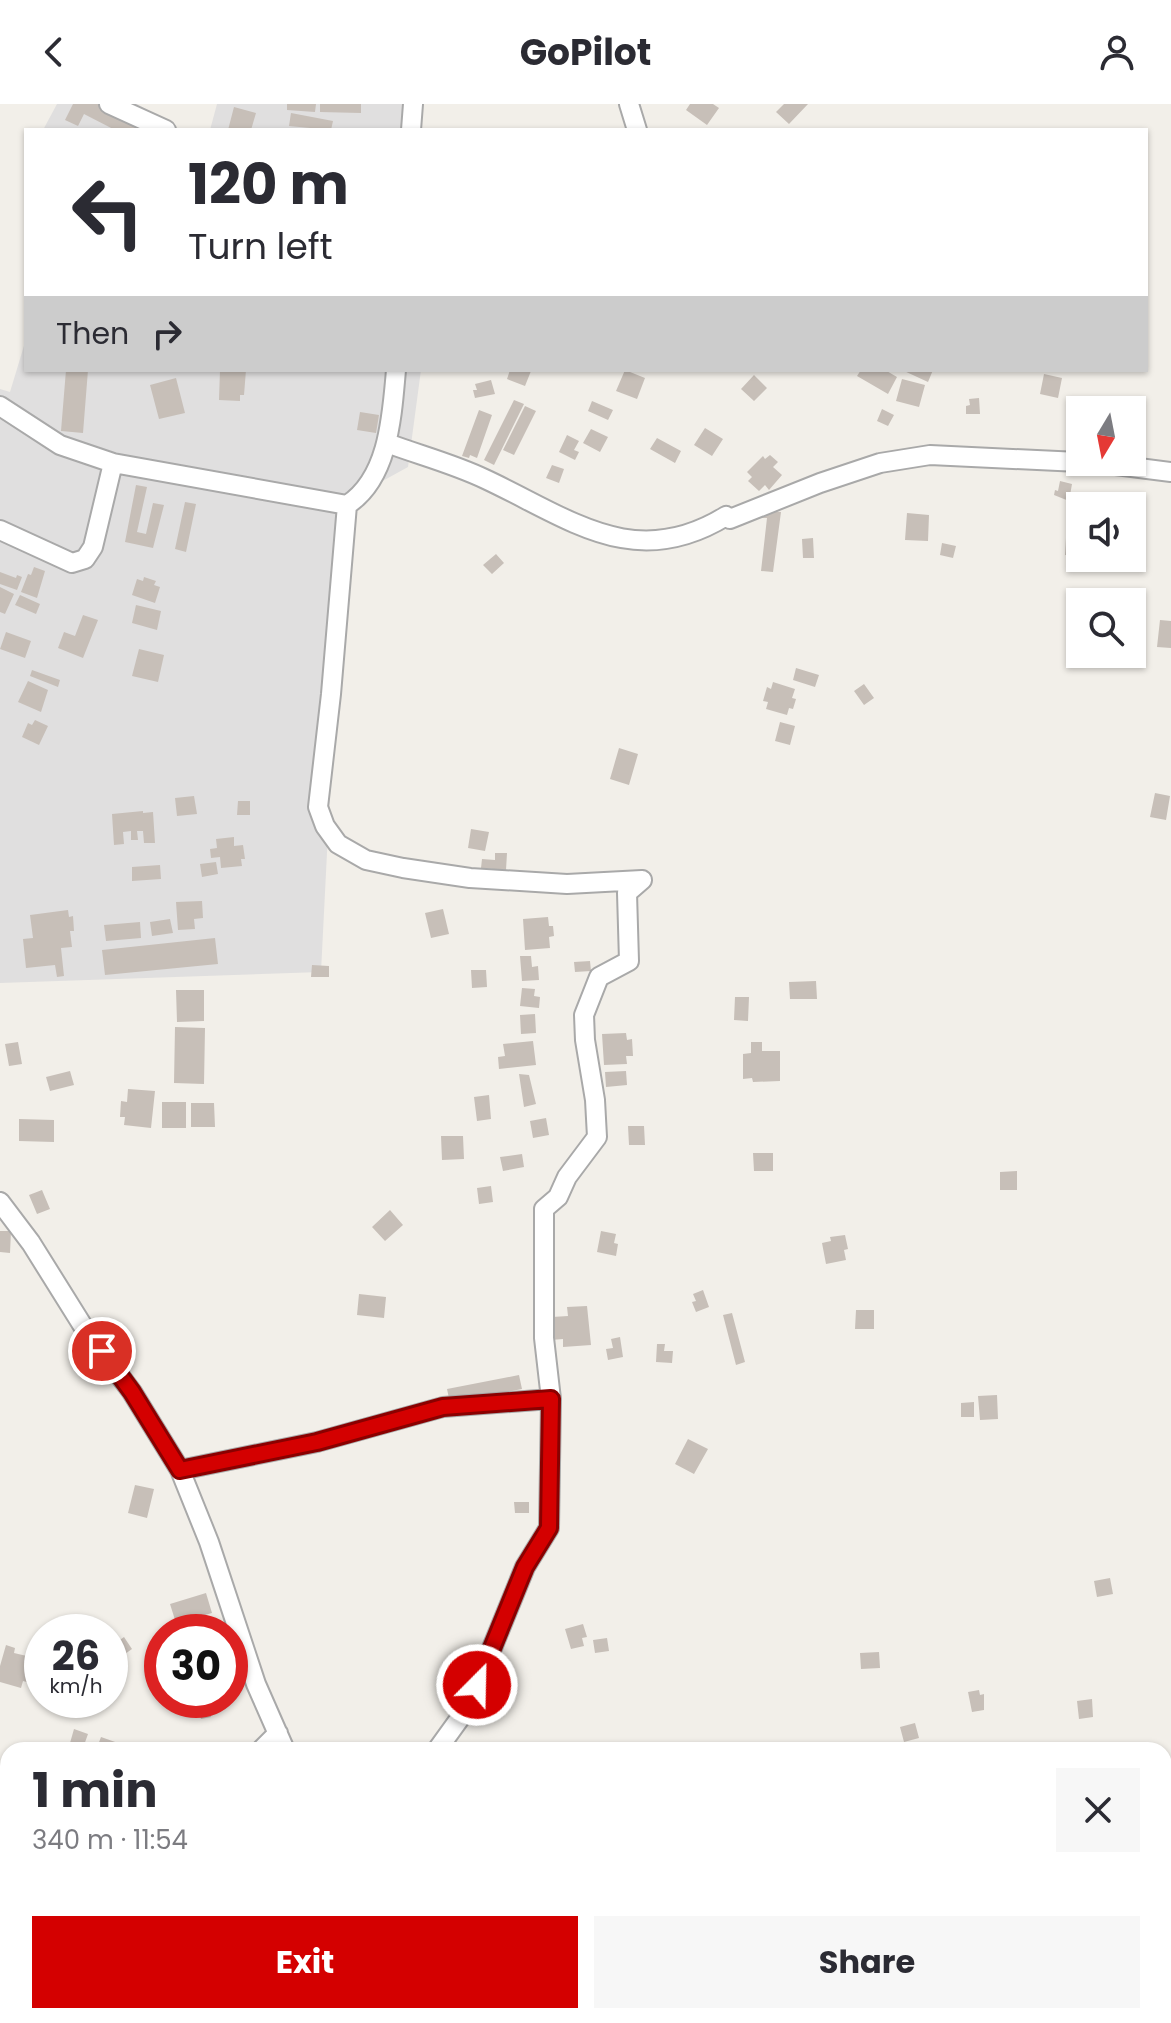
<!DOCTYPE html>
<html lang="en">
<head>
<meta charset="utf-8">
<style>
	:root { --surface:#fff; --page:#f7f7f7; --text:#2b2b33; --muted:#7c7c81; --accent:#d40000 }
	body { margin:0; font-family:Poppins,sans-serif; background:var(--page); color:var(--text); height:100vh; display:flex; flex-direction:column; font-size:30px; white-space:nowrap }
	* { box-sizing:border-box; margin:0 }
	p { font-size:26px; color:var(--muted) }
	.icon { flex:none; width:44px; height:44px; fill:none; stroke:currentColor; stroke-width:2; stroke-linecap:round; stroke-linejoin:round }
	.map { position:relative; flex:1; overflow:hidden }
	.side { position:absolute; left:0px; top:1638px; width:1172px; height:282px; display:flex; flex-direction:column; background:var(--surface); border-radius:24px 24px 0 0; box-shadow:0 2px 6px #0004 }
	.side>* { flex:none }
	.guide { position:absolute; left:24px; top:24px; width:1124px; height:244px; border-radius:0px; box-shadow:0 2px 6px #0004; background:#fff; color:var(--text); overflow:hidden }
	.needle { width:52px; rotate:190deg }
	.controls { position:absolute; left:1066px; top:292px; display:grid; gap:16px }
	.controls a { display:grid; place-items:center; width:80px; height:80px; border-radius:0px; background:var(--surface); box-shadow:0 2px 6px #0004; font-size:40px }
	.speed { position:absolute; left:24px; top:1510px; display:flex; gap:16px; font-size:40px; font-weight:700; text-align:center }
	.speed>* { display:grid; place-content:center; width:104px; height:104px; border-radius:50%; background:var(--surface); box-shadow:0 2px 6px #0004; line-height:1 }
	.speed small { font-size:20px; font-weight:400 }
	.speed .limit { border:12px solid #d22; background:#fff; color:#111 }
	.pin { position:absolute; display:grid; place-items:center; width:68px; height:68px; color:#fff; margin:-34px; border:4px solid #fff; border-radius:50%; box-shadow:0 2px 8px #0007 }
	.me { position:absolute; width:88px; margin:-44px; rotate:23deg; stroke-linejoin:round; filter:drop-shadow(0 0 6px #0008) }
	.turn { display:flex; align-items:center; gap:28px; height:168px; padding:0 32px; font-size:36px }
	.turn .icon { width:104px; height:104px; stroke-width:2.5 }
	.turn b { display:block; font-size:56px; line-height:68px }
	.then { display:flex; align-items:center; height:76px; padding:0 32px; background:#0003; gap:16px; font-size:30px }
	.round { display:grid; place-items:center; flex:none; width:84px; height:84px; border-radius:0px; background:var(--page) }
	.overview { display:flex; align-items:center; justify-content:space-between; height:136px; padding:0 32px }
	h1 { font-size:48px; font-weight:700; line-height:60px }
	.action { display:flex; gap:16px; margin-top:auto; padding:16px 32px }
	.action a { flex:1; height:92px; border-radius:0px; background:var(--accent); color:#fff; font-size:32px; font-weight:700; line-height:92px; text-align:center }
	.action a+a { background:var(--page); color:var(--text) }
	header { display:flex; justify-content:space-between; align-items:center; height:104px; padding:0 32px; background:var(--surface); font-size:36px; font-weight:700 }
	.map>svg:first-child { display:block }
	.residential { fill:#e0dfdf }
	.building { fill:#c7bfb8 }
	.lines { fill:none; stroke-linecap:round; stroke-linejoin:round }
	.street-casing { stroke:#a9a9a9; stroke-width:22 }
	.street { stroke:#fff; stroke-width:18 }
	.route-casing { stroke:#8a0000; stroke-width:20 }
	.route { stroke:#d40000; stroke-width:14 }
</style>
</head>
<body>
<header><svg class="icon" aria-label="back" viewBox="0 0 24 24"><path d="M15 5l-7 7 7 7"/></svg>GoPilot<svg class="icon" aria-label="person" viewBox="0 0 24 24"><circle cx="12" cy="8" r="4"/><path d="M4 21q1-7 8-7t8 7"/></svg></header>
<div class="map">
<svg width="1171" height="1919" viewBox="0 0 1171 1919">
	<rect width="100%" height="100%" fill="#f2efe9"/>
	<!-- residential -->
	<path class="residential" d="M57,0H137L181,26H43Z
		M217,0H409L412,26H210Z
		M26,235V266H421L408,363L368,385L335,395L342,451L321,868L0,879V285L10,288Z"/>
	<!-- building -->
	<path class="building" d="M73,0H104L154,26H115L84,10L78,22L65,16Z
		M287,0H316L315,8L287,6Z
		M320,0H361V9L320,8Z
		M690,0H713L719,4L707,21L686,6Z
		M784,0H808L789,20L776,8Z
		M234,3L256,9L251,26H228Z
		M291,9L333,17L331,26L289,22Z
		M66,266H88L83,329L61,327Z
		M220,266H246L244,291H240V297L219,296Z
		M510,266L531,267L525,282L507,275Z
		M625,266L645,274L637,295L616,287Z
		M861,266H885L897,273L888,290L857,272Z
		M902,266H933L928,278Z
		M1044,270L1062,274L1058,294L1040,290Z
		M754,271L767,284L754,297L741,285Z
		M176,274L185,309L159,315L150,281Z
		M902,275L925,281L919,303L896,297Z
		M491,276L495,290L475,294L473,286H477L475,280Z
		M979,294L980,310H966V302L970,301L969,295Z
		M514,296L524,300L494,361L484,356Z
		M592,297L613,306L608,316L588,307Z
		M525,302L536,307L514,351L503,346Z
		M882,305L894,311L888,322L877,317Z
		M479,306L492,311L477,354L470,351L469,354L462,352Z
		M360,308L379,311L376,329L357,326Z
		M705,324L723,335L712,352L694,341Z
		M591,325L608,333L600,348L583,339Z
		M567,331L579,337L574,346L579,348L575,356L559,348Z
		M657,334L681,347L675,359L650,345Z
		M770,351L778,358L773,363L782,371L769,386L765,381L759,387L748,377L752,373L747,368L763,352L765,355Z
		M552,361L564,365L559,379L546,374Z
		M1060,377L1072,380L1069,397L1054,391L1055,386L1058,387Z
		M136,381L147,383L137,428L146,430L153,399L164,401L153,444L125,438Z
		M185,398L196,400L186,448L175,445Z
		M761,406L781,408L773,468L761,467L767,414H760Z
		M907,409L929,411L928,437L905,436Z
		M813,434L814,454H803L802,435Z
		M1066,434L1080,436V452L1065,451Z
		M942,439L956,442L953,454L940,451Z
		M496,450L504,459L492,470L483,461Z
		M34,463L45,467L37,494L21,488L28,470L31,471Z
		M0,468L16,474L17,471L22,473L17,486L0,480Z
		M144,473L156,477L154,481L160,483L155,499L132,491L137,475L143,477Z
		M0,483L14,490L5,510L0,508Z
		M20,491L40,500L36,510L15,501Z
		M136,501L161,507L157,526L132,519Z
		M83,511L98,516L83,554L58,544L64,528L75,532Z
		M1160,516L1171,517V544L1157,543Z
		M6,528L31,537L25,554L0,545Z
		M139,545L164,551L158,578L132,572Z
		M796,564L819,571L815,583L793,576Z
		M32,566L60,576L58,583L30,572Z
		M28,577L48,586L41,608L18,598Z
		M773,578L795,585L792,594L796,595L793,605L789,604L787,611L766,605L768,598L763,597L767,583L771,585Z
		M864,580L874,594L864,601L854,587Z
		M35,616L48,622L39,641L22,633L28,619L32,621Z
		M780,618L795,622L790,641L775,637Z
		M619,644L638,650L629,681L610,675Z
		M1155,689L1170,692L1166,716L1150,713Z
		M194,692L197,710L177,712L175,694Z
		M238,697H250V711H237Z
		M143,707V709L153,708L155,739H144L143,727H137L138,736H131V727L123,728L124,740L114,741L112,710Z
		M471,725L489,728L485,747L468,744Z
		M234,733V742L243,741L245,755H241L242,762L221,764L220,753L211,754L210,745L217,744L216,735Z
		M495,749H507L506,766L481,764L482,755L495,756Z
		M216,758L218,770L202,773L200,760Z
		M160,761L161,775L132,777V763Z
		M202,797L203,814L194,815L195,825L178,826L176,798Z
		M443,805L449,830L431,834L425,809Z
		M68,806L69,813L73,812L74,827H70L72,843L61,844L64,872L57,873L55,861L26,864L23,835L33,834L30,811Z
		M548,813L549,822H553L554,832L549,833L550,844L525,846L523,815Z
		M170,815L173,829L152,832L150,818Z
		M140,818L141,834L106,837L104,821Z
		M215,834L218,860L105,871L102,846Z
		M520,852H531L532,863L538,862L539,876L522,877Z
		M590,857L591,867L575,868L574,858Z
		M312,861L329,862V873H311Z
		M471,866H486L487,883L472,884Z
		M816,877L817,895H790L789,878Z
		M522,884L535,885L534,892L540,893L539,904L520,902Z
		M176,886H204V917L177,918Z
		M735,893H749L748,917L734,916Z
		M535,910L536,929L521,930L520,911Z
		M175,923L205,924L204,980L174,979Z
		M626,929L627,936L632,935L633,952H626L627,960L604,961L602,930Z
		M533,937L536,961L499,965L498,953L505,952L503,940Z
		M18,938L22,960L9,962L5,940Z
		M751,938H762V947H780V977L753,978L752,974L743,975V950L751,949Z
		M70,967L74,981L50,987L46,973Z
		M626,967L627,981L606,983L605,968Z
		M519,970L529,971L536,1000L524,1003Z
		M128,985L155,987L151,1024L124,1021L125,1013H120L121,997L127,998Z
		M489,991L491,1015L477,1017L474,993Z
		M162,998H186V1024H162Z
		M191,999H214L215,1023H191Z
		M546,1014L549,1031L533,1034L530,1017Z
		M19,1015L54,1016V1038L19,1037Z
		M628,1022H644L645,1041H629Z
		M441,1032H463L464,1055L442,1056Z
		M753,1049H773V1067H754Z
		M522,1050L524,1063L503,1067L500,1053Z
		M1017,1067V1086H1000V1068Z
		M491,1082L493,1098L479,1100L477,1084Z
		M42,1086L50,1105L37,1110L29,1091Z
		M390,1106L403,1121L385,1137L372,1123Z
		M0,1127H11L10,1149L0,1148Z
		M601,1127L616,1130L614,1139L618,1140L616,1152L597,1148Z
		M845,1131L848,1145L844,1146L846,1156L826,1160L822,1139L831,1137L830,1133Z
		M703,1186L709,1203L696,1208L692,1198L696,1197L693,1190Z
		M359,1190L386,1193L384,1214L357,1211Z
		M587,1202L591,1241L563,1243V1235L551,1236L552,1213L568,1212L567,1203Z
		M856,1206H874V1225H855Z
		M732,1209L745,1258L736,1261L723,1211Z
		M620,1233L623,1253L608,1256L606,1245L613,1244L611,1235Z
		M657,1240H665L664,1247H673L672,1259L656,1258Z
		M519,1271L522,1285L450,1299L447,1285Z
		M997,1291L998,1315L980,1316L978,1292Z
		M974,1298V1313H961V1299Z
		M688,1335L708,1345L694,1370L675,1360Z
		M135,1381L154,1385L147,1414L128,1409Z
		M514,1398H529V1409H515Z
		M1110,1474L1113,1490L1097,1493L1094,1477Z
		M206,1489L212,1509L176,1519L170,1500Z
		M583,1520L587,1533L582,1534L584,1542L571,1545L565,1525Z
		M124,1533L132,1545L115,1557L110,1550V1543Z
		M607,1534L609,1547L595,1549L593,1536Z
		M159,1536L162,1538V1562L149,1556Z
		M6,1541L15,1544L14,1549L31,1553L32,1549L42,1552L40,1570L37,1569L34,1580L23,1577L21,1584L0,1578V1562Z
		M879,1548L880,1564L861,1565L860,1549Z
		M979,1586L980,1591L984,1590V1606L972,1608L968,1588Z
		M1092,1595L1093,1613L1079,1615L1077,1597Z
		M207,1597L211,1613L201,1615L197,1599Z
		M915,1619L919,1634L904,1638L900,1623Z
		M74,1625L88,1630L83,1644L70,1639Z
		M101,1633L118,1639L115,1646H96Z
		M0,1874L8,1877V1902L0,1899Z
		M67,1912H107L120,1916L119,1919H65Z
		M761,1912H792L797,1919H766Z"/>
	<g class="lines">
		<!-- street casing -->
		<g class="street-casing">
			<path id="street" d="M109,0L166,26
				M629,0L637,26
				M411,26L413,0
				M0,302L60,341L113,359L347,401C389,374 392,311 396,266
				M387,339C419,351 454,360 485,375C569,414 634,469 726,412L730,415L820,379L880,359L930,351L1100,359L1171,368
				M347,401L331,590L318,703L325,722L338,740L366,756L403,764L470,774L567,780L642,776
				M0,426L72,459L85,455L93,443L113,359
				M0,1098L31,1139L86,1227L132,1288L180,1366L209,1438L256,1580L285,1646
				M180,1366L317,1338L443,1303L551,1295
				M261,1646L278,1629
				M437,1646L468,1603L525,1463L549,1424L551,1295L544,1234V1105L558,1093L567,1073L597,1033L595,996L585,936L584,911L599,873L629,857L627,789L642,776
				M0,1684L8,1686
				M460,1912L464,1919
				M305,1919L310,1912"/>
		</g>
		<!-- street -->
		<use href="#street" class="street"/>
	</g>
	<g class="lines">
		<!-- route casing -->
		<g class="route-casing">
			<path id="route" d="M102,1247L132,1288L180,1366L317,1338L443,1303L551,1295L549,1424L525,1463L477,1581"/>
		</g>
		<!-- route -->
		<use href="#route" class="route"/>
	</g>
</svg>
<div class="controls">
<a><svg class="needle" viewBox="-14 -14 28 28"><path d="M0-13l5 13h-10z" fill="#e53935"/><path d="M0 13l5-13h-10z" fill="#7c7c81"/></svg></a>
<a><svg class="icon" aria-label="sound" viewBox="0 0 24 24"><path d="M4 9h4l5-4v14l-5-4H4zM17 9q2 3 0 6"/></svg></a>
<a><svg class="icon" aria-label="search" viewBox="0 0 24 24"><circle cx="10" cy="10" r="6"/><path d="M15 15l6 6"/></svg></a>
</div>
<div class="speed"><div>26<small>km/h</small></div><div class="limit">30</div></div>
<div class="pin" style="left:102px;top:1247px;background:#d93025"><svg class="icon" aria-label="arrive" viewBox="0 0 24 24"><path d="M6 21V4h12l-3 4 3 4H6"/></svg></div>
<svg class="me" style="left:477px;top:1581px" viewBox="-20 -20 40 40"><circle r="17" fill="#d40000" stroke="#fff" stroke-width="3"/><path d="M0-11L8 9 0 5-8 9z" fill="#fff"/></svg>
<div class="guide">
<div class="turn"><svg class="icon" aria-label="left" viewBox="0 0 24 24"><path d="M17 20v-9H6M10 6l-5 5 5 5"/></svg><div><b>120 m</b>Turn left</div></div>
<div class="then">Then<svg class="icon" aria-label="right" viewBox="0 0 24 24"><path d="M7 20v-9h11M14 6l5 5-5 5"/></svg></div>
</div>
<section class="side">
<div class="overview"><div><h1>1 min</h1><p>340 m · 11:54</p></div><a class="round"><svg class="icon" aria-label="close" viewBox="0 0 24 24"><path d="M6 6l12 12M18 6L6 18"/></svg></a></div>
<div class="action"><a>Exit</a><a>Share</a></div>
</section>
</div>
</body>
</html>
